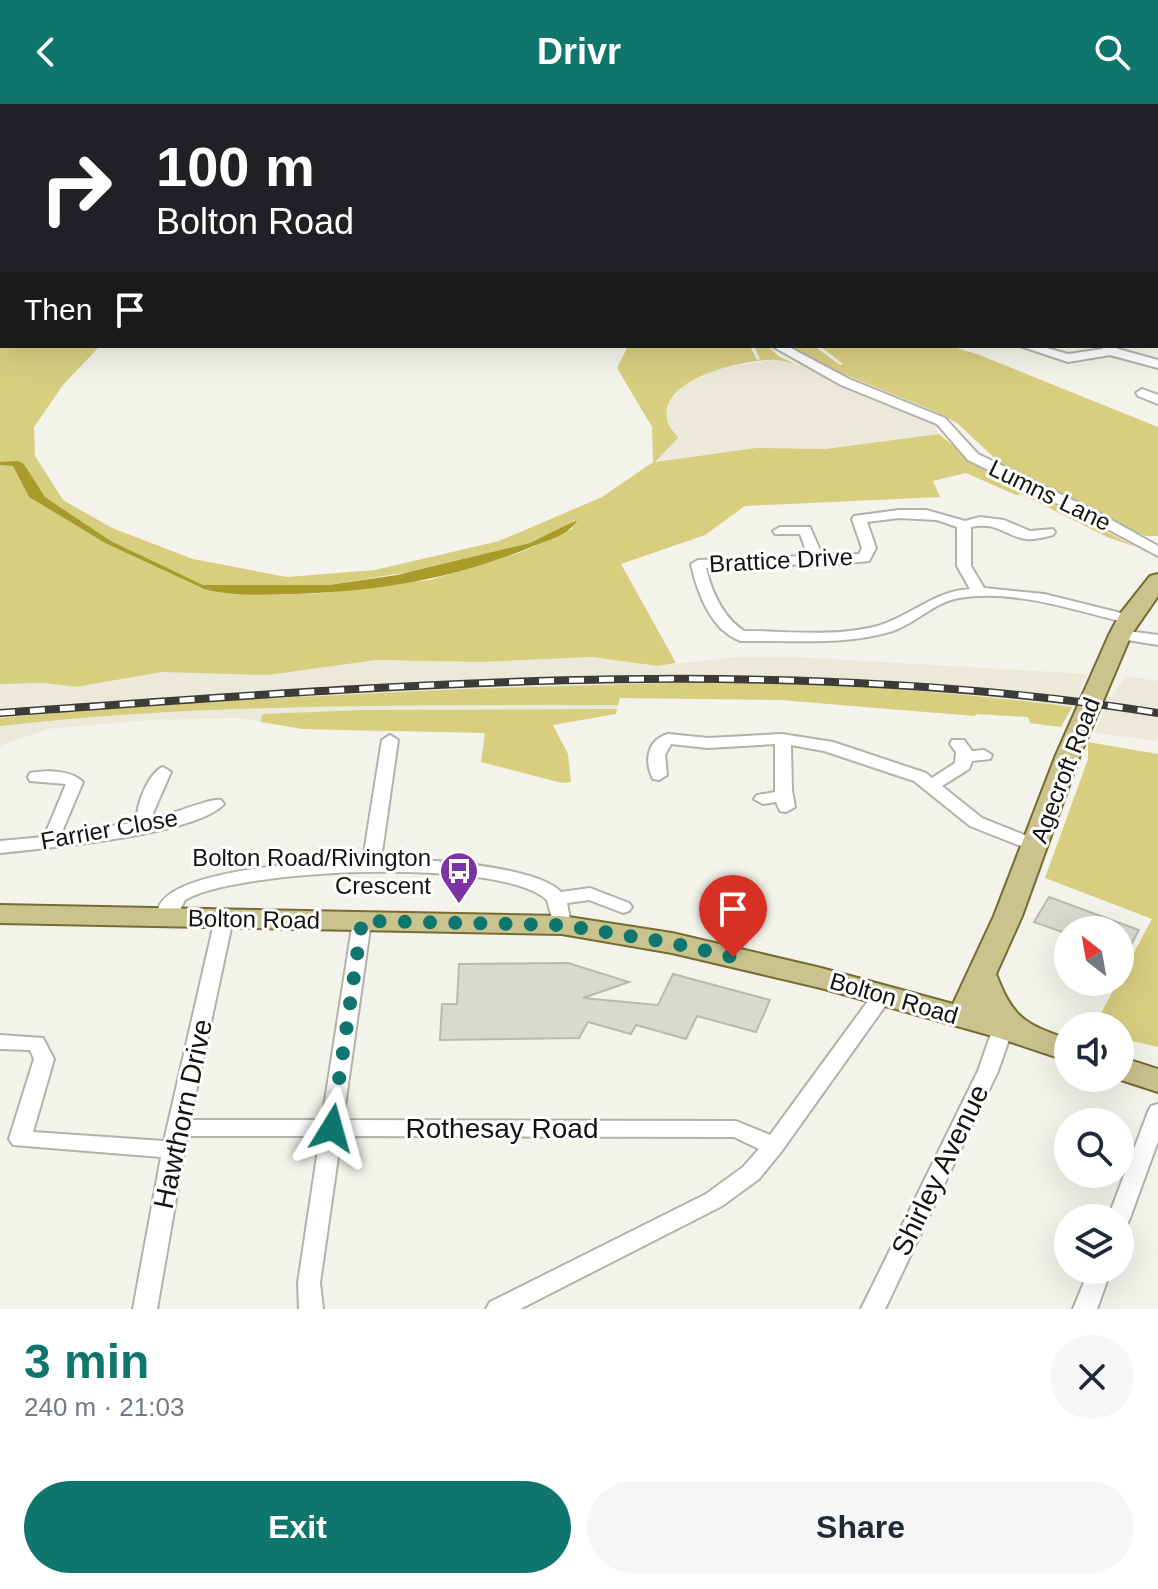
<!DOCTYPE html>
<html lang="en">
<head>
<meta charset="utf-8">
<style>
	:root { --surface:#fff; --page:#f6f6f7; --text:#1f2937; --muted:#747a83; --accent:#0f766e }
	body { margin:0; font-family:Arial,sans-serif; background:var(--page); color:var(--text); height:100vh; display:flex; flex-direction:column; font-size:30px; white-space:nowrap }
	* { box-sizing:border-box; margin:0 }
	p { font-size:26px; color:var(--muted) }
	.icon { flex:none; width:44px; height:44px; fill:none; stroke:currentColor; stroke-width:2; stroke-linecap:round; stroke-linejoin:round }
	.map { position:relative; height:1205px; overflow:hidden }
	.panel { display:flex; flex-direction:column; background:var(--surface); flex:1 }
	.panel>* { flex:none }
	.top-card { position:absolute; left:0px; top:0px; width:1158px; height:244px; box-shadow:0 8px 32px #0002; background:#202124; color:#fff; overflow:hidden }
	.needle { width:52px; rotate:329deg }
	.controls { position:absolute; left:1054px; top:812px; display:grid; gap:16px }
	.controls a { display:grid; place-items:center; width:80px; height:80px; border-radius:50%; background:var(--surface); box-shadow:0 8px 32px #0002; font-size:40px }
	.pin { position:absolute; display:grid; place-items:center; width:68px; height:68px; color:#fff; margin:-82px -34px; border-radius:50% 50% 50% 0; rotate:-45deg; box-shadow:0 0 8px #0007 }
	.pin .icon { rotate:45deg }
	.me { position:absolute; width:88px; margin:-44px; rotate:8deg; stroke-linejoin:round; filter:drop-shadow(0 0 6px #0008) }
	.turn { display:flex; align-items:center; gap:28px; height:168px; padding:0 24px; font-size:36px }
	.turn .icon { width:104px; height:104px; stroke-width:2.5 }
	.turn b { display:block; font-size:56px; line-height:68px }
	.then { display:flex; align-items:center; height:76px; padding:0 24px; background:#0003; gap:16px; font-size:30px }
	.round { display:grid; place-items:center; flex:none; width:84px; height:84px; border-radius:42px; background:var(--page) }
	.overview { display:flex; align-items:center; justify-content:space-between; height:136px; padding:0 24px }
	h1 { font-size:48px; font-weight:800; line-height:60px; color:var(--accent) }
	.button { display:flex; gap:16px; margin-top:auto; padding:16px 24px }
	.button a { flex:1; height:92px; border-radius:48px; background:var(--accent); color:#fff; font-size:32px; font-weight:800; line-height:92px; text-align:center }
	.button a+a { background:var(--page); color:var(--text) }
	header { display:flex; justify-content:space-between; align-items:center; height:104px; padding:0 24px; background:var(--accent); color:#fff; font-size:36px; font-weight:800 }
	.map>svg:first-child { display:block }
	.built { fill:#ebe9d9 }
	.green { fill:#d8ce80 }
	.water { fill:#a99b2a }
	.building { fill:#dad9d0; stroke:#bab9b1; stroke-width:2 }
	.lines { fill:none; stroke-linecap:round; stroke-linejoin:round }
	.minor-casing { stroke:#b2b2a9; stroke-width:4 }
	.primary-casing { stroke:#746c31; stroke-width:4 }
	.minor { fill:#fff; fill-rule:evenodd }
	.primary { fill:#cac38e; fill-rule:evenodd }
	.rail-far1-casing { stroke:#3c3b37; stroke-width:5 }
	.rail-casing { stroke:#3c3b37; stroke-width:8 }
	.rail-far1 { stroke:#fff; stroke-width:3; stroke-dasharray:9; stroke-linecap:butt }
	.rail { stroke:#fff; stroke-width:5; stroke-dasharray:15; stroke-linecap:butt }
	.route { stroke:#0f766e; stroke-width:14; stroke-dasharray:0 25.2 }
	.labels { text-anchor:middle; dominant-baseline:central; stroke-width:6; stroke-linejoin:round; paint-order:stroke }
	.street-label { font-size:24px; fill:#151411; stroke:#fff }
	.poi-label { font-size:24px; fill:#151411; stroke:#fff; text-anchor:end }
	.near-street-label { font-size:28px; fill:#151411; stroke:#fff }
</style>
</head>
<body>
<header><svg class="icon" aria-label="back" viewBox="0 0 24 24"><path d="M15 5l-7 7 7 7"/></svg>Drivr<svg class="icon" aria-label="search" viewBox="0 0 24 24"><circle cx="10" cy="10" r="6"/><path d="M15 15l6 6"/></svg></header>
<div class="map">
<svg width="1158" height="1205" viewBox="0 0 1158 1205">
	<rect width="100%" height="100%" fill="#f4f3eb"/>
	<!-- built -->
	<path class="built" d="M775,256L805,262L932,317L939,330L825,345L756,344L653,358L678,334L668,318L666,302L677,285L716,265Z
		M592,553L658,562L737,553H796L1088,570L1079,589L1111,593L1126,572L1158,577V637L1095,629L1105,604L1075,600L1061,623L1030,619L1028,613L976,610L975,612L780,596L620,594L616,610L594,613L381,628L303,625L238,614L152,616L47,625L0,642V580L45,579L76,583L162,568L376,556L481,558Z"/>
	<!-- green -->
	<path class="green" d="M0,0L19,2H2V242H100L63,281L34,323L35,352L63,396L112,424L193,455L287,473L375,466L499,437L602,393L653,358L652,323L617,264L628,242H750L757,256L760,255L754,242H768L778,252L795,260C789,259 783,256 776,256C747,254 654,275 668,318C669,323 675,329 678,334L655,358L756,344L825,345L939,330L975,360L1136,443L1107,433L1021,390L1016,391L966,369L933,377L940,393L745,402L705,431L621,460L676,559L658,562L592,553L481,558L376,556L268,571L162,568L76,583L45,579L0,580V361H13L29,393L105,439L204,485L313,490L430,476L519,449L572,425L575,415L568,423L530,439L428,465L329,481L223,483L203,481L111,437L45,393L24,360L0,358Z
		M788,242H814L840,261L843,260L820,242H949L977,250L1158,323V432H1146L1120,421L1080,398L1003,362L957,319L934,307L809,256Z
		M741,577C853,580 962,589 1072,603L1061,623L1030,619L1028,613L976,610L975,612L780,596L620,594L618,601C412,601 205,599 0,622V614L156,600L463,585Z
		M617,605L616,610L553,621L568,650L571,678L562,679L481,658L485,629L303,625L261,618L262,610L365,606Z
		M1088,638L1158,650V943L1120,934V922H1094L1152,815L1045,774L1088,655Z"/>
	<!-- water -->
	<path class="water" d="M18,357L24,360L45,393L111,437L203,481H329L397,471L530,439L577,416C570,431 546,437 531,443C452,476 369,489 284,490C257,491 231,492 204,485L105,439L29,393L13,362L0,361V358Z"/>
	<!-- building -->
	<path class="building" d="M1049,793L1139,826L1120,861V826H1068V830L1034,818Z
		M568,859L629,878L583,894L658,901L673,870L770,896L756,928L697,912L686,935L636,921L631,930L588,918L579,934L440,936L442,900H457L459,860Z"/>
	<g class="lines">
		<!-- minor casing -->
		<g class="minor-casing">
			<path id="minor" d="M242,0H255L256,2H243Z
				M1156,133H1158V140H1156Z
				M1156,169H1158V175H1156Z
				M772,242H787L849,275L945,314L978,350L1099,409L1158,442V452L1089,415L968,356L937,320L841,281Z
				M1020,242H1039L1068,250L1103,245L1101,242H1114L1118,245L1158,256V264L1110,251L1068,258Z
				M1142,285L1158,291V300L1138,292L1136,289Z
				M926,406L965,417L980,413L1004,416L1030,427L1053,425L1055,428L1053,431C1045,433 1035,436 1027,435C1006,433 998,417 971,423V462L984,484L1044,490L1133,512L1135,515L1128,519C1074,506 1015,485 959,494C935,498 916,519 893,527C844,542 792,536 741,537C711,527 697,488 691,460L698,456L808,452L800,430H775L773,427L780,423H810L822,451L859,450L862,444L852,415L854,412L899,406ZM899,414L937,416L957,423V462L970,485C933,487 909,514 874,523C832,533 787,527 744,527C723,513 712,489 706,464L811,460L817,462L869,457L876,444L867,418Z
				M1120,526L1158,531V541L1115,534L1112,531Z
				M668,630L708,634L782,630L833,638L926,669L932,674L955,659L956,648L950,640L952,636H964L972,647L984,646L992,651L990,655L972,657L969,665L942,682L982,714L1042,738L1045,742L1036,748L970,722L914,677L824,647L791,641L792,686L795,703L786,708L780,707L776,698L763,700L754,695L757,691L775,688V640L708,644L671,640L665,651L667,671L659,676L653,675C644,657 647,636 668,630Z
				M390,631L398,636L381,755C419,754 535,761 561,788L590,784L629,799L632,803L629,807L623,809L589,796L567,799L571,821L569,825H555L547,796C503,753 237,764 185,796L174,818H160C136,764 333,757 363,755L382,636Z
				M163,663L171,668L153,709L154,715C170,711 210,694 221,696L224,700C197,731 45,744 0,749V737L44,733L66,680L30,677L28,673L30,669C47,666 71,666 83,678L61,730L138,718C134,704 149,668 163,663Z
				M224,809L231,811L233,815L190,1016H322L353,817L355,813H369L371,817L343,1016L736,1017L770,1031L876,886L883,884L890,886L893,891L781,1048L759,1075L722,1102L520,1205H486L490,1198L706,1090L743,1063L759,1045L734,1033L341,1032L320,1179L323,1205H299L298,1179L320,1032H187L157,1205H133L161,1053L13,1041L9,1035L34,955L30,946L0,945V931L43,934L54,955L33,1028L164,1037L215,815L217,811Z
				M1003,917L1010,919L1013,924L998,967L885,1205H861L978,967L993,924L996,919Z
				M1158,1000V1037L1130,1114L1127,1120L1120,1123V1114H1108L1148,1008L1151,1002Z
				M1089,1166H1111L1097,1205H1073Z"/>
		</g>
		<!-- primary casing -->
		<g class="primary-casing">
			<path id="primary" d="M1158,470V492L1131,531L1080,651L1022,812L996,870C1013,914 1024,920 1068,935V957L996,933L821,884L672,849L562,830L0,819V801L562,812L672,829L821,864L953,900L994,812L1056,651L1109,531L1120,510L1150,472Z
				M1120,953L1158,965V988L1115,974H1120Z"/>
		</g>
		<!-- minor -->
		<use href="#minor" class="minor"/>
		<!-- primary -->
		<use href="#primary" class="primary"/>
		<!-- rail-far1 casing -->
		<g class="rail-far1-casing">
			<path id="rail-far1" d="M772,0L785,2"/>
		</g>
		<!-- rail casing -->
		<g class="rail-casing">
			<path id="rail" d="M0,609C385,582 774,548 1158,609"/>
		</g>
		<!-- rail-far1 -->
		<use href="#rail-far1" class="rail-far1"/>
		<!-- rail -->
		<use href="#rail" class="rail"/>
	</g>
	<g class="lines">
		<!-- route -->
		<path class="route" d="M332,1024L362,817L562,821L672,839L733,853"/>
	</g>
	<!-- icons -->
	<defs>
		<g id="bus-pin" transform="scale(2)"><path d="M0 17L-7.5 6A9.5 9.5 0 1 1 7.5 6Z" fill="#7e33a5" stroke="#fff"/><path d="M-5-6H5V4H4V6H2V4H-2V6H-4V4H-5ZM-3.5-4V0h7V-4ZM-3.5 1.2v1.5H-2V1.2ZM2 1.2v1.5H3.5V1.2Z" fill="#fff"/></g>
	</defs>
	<g fill-rule="evenodd">
		<use href="#bus-pin" x="459" y="767"/>
	</g>
	<g class="labels">
		<!-- street labels -->
		<g class="street-label">
			<text transform="translate(1050 391) rotate(26)">Lumns Lane</text>
			<text transform="translate(781 456) rotate(-3)">Brattice Drive</text>
			<text transform="translate(1065 666) rotate(-69)">Agecroft Road</text>
			<text transform="translate(109 725) rotate(-10)">Farrier Close</text>
			<text transform="translate(254 815) rotate(1)">Bolton Road</text>
			<text transform="translate(894 894) rotate(16)">Bolton Road</text>
		</g>
		<!-- poi labels -->
		<g class="poi-label">
			<text x="431" y="753">Bolton Road/Rivington<tspan x="431" dy="28">Crescent</tspan></text>
		</g>
		<!-- near-street labels -->
		<g class="near-street-label">
			<text transform="translate(183 1010) rotate(-78)">Hawthorn Drive</text>
			<text x="502" y="1024">Rothesay Road</text>
			<text transform="translate(940 1066) rotate(-64)">Shirley Avenue</text>
		</g>
	</g>
</svg>
<div class="controls">
<a><svg class="needle" viewBox="-14 -14 28 28"><path d="M0-13l5 13h-10z" fill="#e53935"/><path d="M0 13l5-13h-10z" fill="#747a83"/></svg></a>
<a><svg class="icon" aria-label="sound" viewBox="0 0 24 24"><path d="M4 9h4l5-4v14l-5-4H4zM17 9q2 3 0 6"/></svg></a>
<a><svg class="icon" aria-label="search" viewBox="0 0 24 24"><circle cx="10" cy="10" r="6"/><path d="M15 15l6 6"/></svg></a>
<a><svg class="icon" aria-label="layers" viewBox="0 0 24 24"><path d="M12 4l9 5-9 5-9-5zM3 14l9 5 9-5"/></svg></a>
</div>
<div class="pin" style="left:733px;top:853px;background:#d93025"><svg class="icon" aria-label="arrive" viewBox="0 0 24 24"><path d="M6 21V4h12l-3 4 3 4H6"/></svg></div>
<svg class="me" style="left:332px;top:1024px" viewBox="-20 -20 40 40"><path d="M0-17L14 15 0 8-14 15z" fill="#0f766e" stroke="#fff" stroke-width="4"/></svg>
<div class="top-card">
<div class="turn"><svg class="icon" aria-label="right" viewBox="0 0 24 24"><path d="M7 20v-9h11M14 6l5 5-5 5"/></svg><div><b>100 m</b>Bolton Road</div></div>
<div class="then">Then<svg class="icon" aria-label="arrive" viewBox="0 0 24 24"><path d="M6 21V4h12l-3 4 3 4H6"/></svg></div>
</div>
</div>
<section class="panel">
<div class="overview"><div><h1>3 min</h1><p>240 m · 21:03</p></div><a class="round"><svg class="icon" aria-label="close" viewBox="0 0 24 24"><path d="M6 6l12 12M18 6L6 18"/></svg></a></div>
<div class="button"><a>Exit</a><a>Share</a></div>
</section>
</body>
</html>
